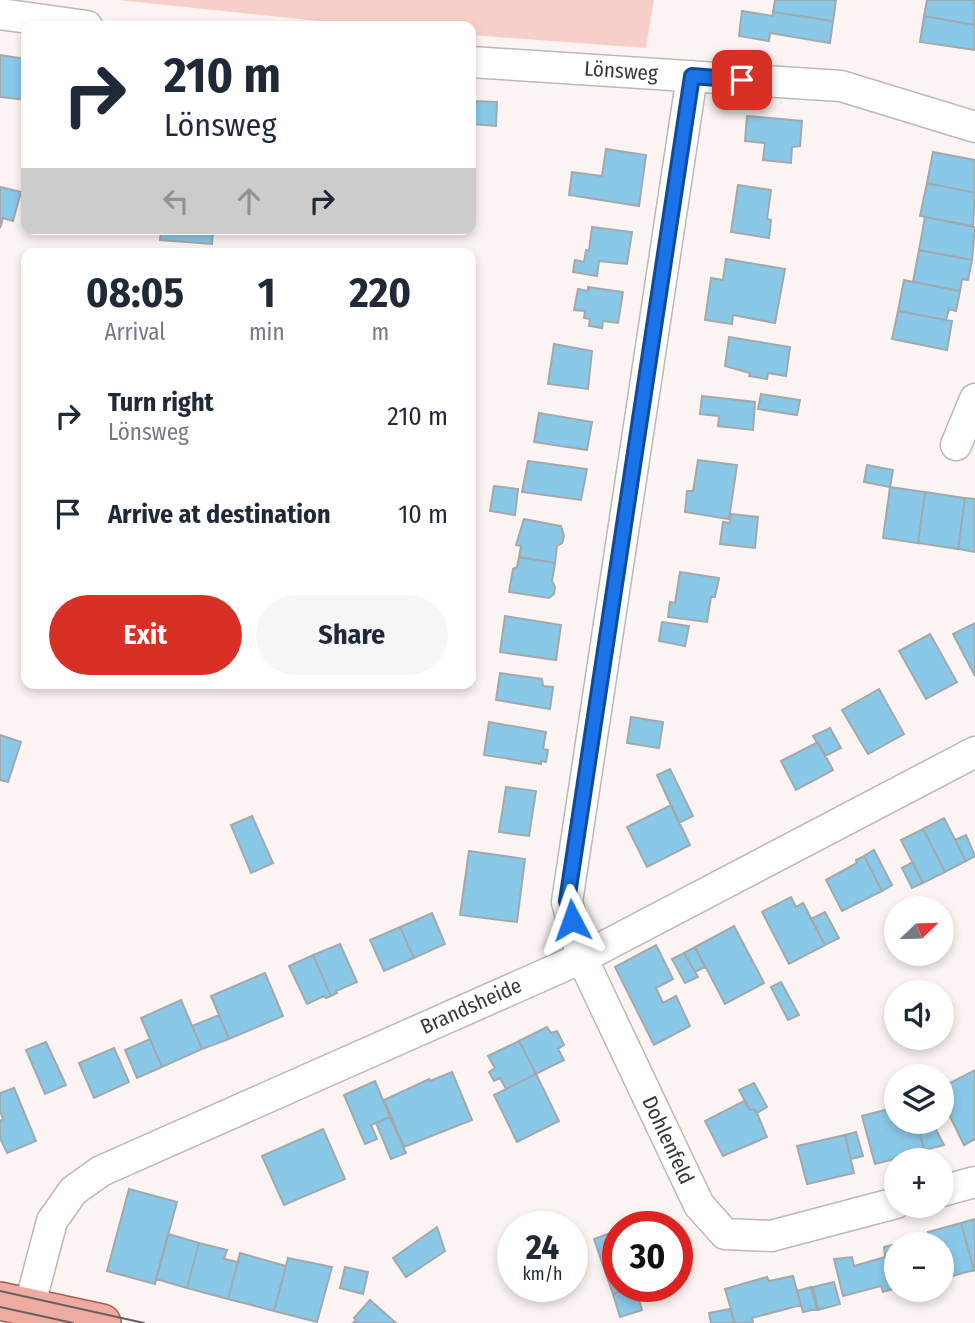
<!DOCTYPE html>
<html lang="en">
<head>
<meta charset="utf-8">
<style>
	:root { --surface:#fff; --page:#f6f6f7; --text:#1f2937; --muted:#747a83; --accent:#d93025 }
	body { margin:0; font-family:"Fira Sans Condensed",sans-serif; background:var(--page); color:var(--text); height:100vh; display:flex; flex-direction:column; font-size:26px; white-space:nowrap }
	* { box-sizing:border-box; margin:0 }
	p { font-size:23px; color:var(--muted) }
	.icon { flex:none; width:38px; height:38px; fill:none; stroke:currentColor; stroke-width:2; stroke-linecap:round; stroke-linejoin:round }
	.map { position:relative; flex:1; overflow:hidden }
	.drawer { position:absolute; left:21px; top:248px; width:455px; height:441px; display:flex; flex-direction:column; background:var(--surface); border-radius:14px; box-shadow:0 4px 10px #0003 }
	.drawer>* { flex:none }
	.hud { position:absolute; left:21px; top:21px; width:455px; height:214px; border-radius:14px; box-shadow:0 4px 10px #0003; background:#fff; color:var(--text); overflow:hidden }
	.needle { width:46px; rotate:67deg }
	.tools { position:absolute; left:884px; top:896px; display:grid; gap:14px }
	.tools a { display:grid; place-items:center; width:70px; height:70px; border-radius:50%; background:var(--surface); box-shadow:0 4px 10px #0003; font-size:35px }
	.speed { position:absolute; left:497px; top:1211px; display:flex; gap:14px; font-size:35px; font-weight:700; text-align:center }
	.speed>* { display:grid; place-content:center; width:91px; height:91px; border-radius:50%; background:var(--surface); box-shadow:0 4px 10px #0003; line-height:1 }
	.speed small { font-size:18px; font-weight:400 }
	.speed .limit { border:10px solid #d22; background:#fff; color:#111 }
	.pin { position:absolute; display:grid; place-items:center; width:60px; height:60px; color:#fff; margin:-30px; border-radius:14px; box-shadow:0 4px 10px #0006 }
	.me { position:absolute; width:77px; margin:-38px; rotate:356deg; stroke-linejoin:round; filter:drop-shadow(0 0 5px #0008) }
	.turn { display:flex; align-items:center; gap:24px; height:147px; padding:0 28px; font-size:32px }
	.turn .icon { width:91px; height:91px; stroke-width:2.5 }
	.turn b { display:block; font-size:49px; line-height:60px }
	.lanes { display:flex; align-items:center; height:66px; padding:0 28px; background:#0003; justify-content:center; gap:35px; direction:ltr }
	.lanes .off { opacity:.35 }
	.eta { display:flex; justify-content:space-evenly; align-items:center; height:119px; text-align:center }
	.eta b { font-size:42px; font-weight:700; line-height:49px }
	.button { display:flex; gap:14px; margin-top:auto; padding:14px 28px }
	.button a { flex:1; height:80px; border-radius:42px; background:var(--accent); color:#fff; font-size:28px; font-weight:700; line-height:80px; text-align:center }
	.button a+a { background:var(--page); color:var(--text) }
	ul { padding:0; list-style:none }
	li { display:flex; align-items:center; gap:21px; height:98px; padding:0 28px }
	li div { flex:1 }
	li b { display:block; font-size:26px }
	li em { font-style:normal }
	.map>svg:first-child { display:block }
	.green { fill:#f7cfc8 }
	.building { fill:#8ac8e8; stroke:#a2a9ac; stroke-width:2 }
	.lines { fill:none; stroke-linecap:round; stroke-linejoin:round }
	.minor-casing { stroke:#beb7b5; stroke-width:33 }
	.major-casing { stroke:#a85e52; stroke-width:40 }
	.minor { stroke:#fff; stroke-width:30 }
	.major { stroke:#efaba0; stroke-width:37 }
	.tram { stroke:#64605f; stroke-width:2 }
	.route-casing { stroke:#114b97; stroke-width:18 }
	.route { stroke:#1a73e8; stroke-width:12 }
	.labels { text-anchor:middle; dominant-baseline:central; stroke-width:7; stroke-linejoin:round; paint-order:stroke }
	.street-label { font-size:21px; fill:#3a3636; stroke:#fff }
</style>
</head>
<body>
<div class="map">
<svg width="975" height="1323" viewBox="0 0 975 1323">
	<rect width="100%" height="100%" fill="#fcf4f2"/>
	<!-- green -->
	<path class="green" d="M119,0H654L646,48L471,35V26H366Z"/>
	<!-- building -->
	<path class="building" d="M775,0H836L833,21L773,12Z
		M927,0H975V25L924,16Z
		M742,11L773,16V12L833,21L830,43L770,33L769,41L739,36Z
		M924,16L975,25V50L920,42Z
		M0,55L26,59V100L0,97Z
		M472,101L497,102L496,126L471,124Z
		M747,116L802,121L800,146L792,147L791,163L763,160L765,143L745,141Z
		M606,149L646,155L639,206L569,195L572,172L602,176Z
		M933,152L975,160V193L927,183Z
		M927,183L975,193L973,226L920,216Z
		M738,185L771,190L767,219L771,220L769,238L731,232Z
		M0,187L21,192L13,221L3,218L0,228Z
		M925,217L975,227L972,260L919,250Z
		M592,227L632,232L627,264L599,261L597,276L573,272L575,260L584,262L586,250L589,251Z
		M161,229H213L212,244L160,240Z
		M919,250L972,260L968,280L962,279L960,291L913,282Z
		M726,259L785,269L775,323L733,315L732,324L705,320L711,278L723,280Z
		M904,280L960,291L956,311L949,309L946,320L898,311Z
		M588,287L623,292L618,323L603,321L602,328L589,326L590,319L584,318L585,311L574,310L578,289L588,291Z
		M898,311L952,321L947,350L892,339Z
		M729,337L790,347L786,376L768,373L767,379L749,376L750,373L725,366Z
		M554,344L592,351L588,389L548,384Z
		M761,394L800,400L797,415L758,409Z
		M702,396L755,402L753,430L718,426L719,416L700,414Z
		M539,413L592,422L587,450L534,442Z
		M698,460L737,465L729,519L685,512L687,491H693Z
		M528,461L587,469L581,500L522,492Z
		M867,465L893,470L890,487L864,482Z
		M494,486L518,489L515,515L490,511Z
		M890,487L925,492L918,543L883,538Z
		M925,492L965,498L958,549L918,543Z
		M965,498L975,499V552L958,549Z
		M731,514L758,517L755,548L720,544L723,522L730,523Z
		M524,519L561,526L564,536L562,543L557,546L555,563L519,557L521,546L516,545Z
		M519,557L555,563L552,581L555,587L554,594L549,598L509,592L513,569L517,567Z
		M680,572L719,578L715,597H711L707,622L668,617L670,602L675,603Z
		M505,616L561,625L556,660L500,652Z
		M662,622L689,626L685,646L659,641Z
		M975,623V676L953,634Z
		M930,634L957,682L926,699L899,651Z
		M500,673L542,679L543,686L553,687L550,709L496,700Z
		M879,689L904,734L868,754L842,710Z
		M631,717L663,722L659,748L627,743Z
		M489,722L546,732L543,749L548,750L546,762L541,761V764L484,755Z
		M830,728L841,748L825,756L813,736Z
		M0,735L21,742L8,782L0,780Z
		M818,742L833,770L796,790L781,761Z
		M670,769L693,816L679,823L657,775Z
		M506,787L536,791L529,836L499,832Z
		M671,805L690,845L647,867L627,827Z
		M252,816L273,863L251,873L231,825Z
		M944,818L966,861L945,872L923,829Z
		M923,829L945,872L923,883L901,840Z
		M966,835L975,856L966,861L955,840Z
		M874,850L892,885L882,891L864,856Z
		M469,851L525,859L517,922L460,915Z
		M864,856L882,891L842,911L826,880L857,863L856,860Z
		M913,862L923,883L912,888L902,868Z
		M791,897L796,907L803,903L825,945L789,964L762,912Z
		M825,912L839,938L825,945L811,919Z
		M432,913L445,944L414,958L400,927Z
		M734,926L764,983L725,1004L695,947Z
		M400,927L414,958L384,971L370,940Z
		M340,944L357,982L336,991L337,993L331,996L313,955Z
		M656,945L673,979L656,988L663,1003L676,996L690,1026L654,1045L615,967Z
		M695,947L705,967L695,972L684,953Z
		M684,953L698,977L685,983L672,959Z
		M313,955L331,996L326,998L324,996L307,1004L289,966Z
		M265,973L283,1016L229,1039L211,996Z
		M781,982L799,1015L788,1020L771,987Z
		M181,1000L202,1049L162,1067L141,1018Z
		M219,1015L229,1039L202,1049L192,1026Z
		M547,1027L551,1033L557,1031L564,1045L558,1049L564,1060L536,1074L519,1041Z
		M150,1039L162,1067L137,1078L125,1050Z
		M519,1041L536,1074L506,1089L500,1078L494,1081L489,1072L495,1068L488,1056Z
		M46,1042L66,1085L45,1094L26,1050Z
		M114,1048L129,1082L94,1098L79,1063Z
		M975,1070V1139L964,1145L942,1100V1087Z
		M452,1072L472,1120L404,1147L384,1100L429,1079L430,1081Z
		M536,1074L559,1121L517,1142L494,1095Z
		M375,1081L390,1117L371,1125L377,1139L365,1144L344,1095Z
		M754,1083L767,1107L757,1113L754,1109L750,1110L739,1090Z
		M14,1088L36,1141L7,1153L0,1138V1121L3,1119L0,1111V1093Z
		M744,1101L750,1110L754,1109L757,1113L767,1137L723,1156L705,1121Z
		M896,1107V1122H916L925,1151L875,1164L862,1116Z
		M390,1117L406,1153L391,1159L376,1123Z
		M932,1122L944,1145L924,1150L917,1123Z
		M323,1129L345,1179L284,1205L262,1156Z
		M856,1132L863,1156L851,1159L845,1135Z
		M845,1135L854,1173L807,1184L797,1146Z
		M129,1189L177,1202L155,1284L107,1271Z
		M975,1219V1269L974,1270L961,1223Z
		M961,1223L974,1270L942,1279V1244H932L928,1232Z
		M437,1227L445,1251L406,1277L393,1258Z
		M618,1230V1286H634L613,1294L594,1239Z
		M168,1234L199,1243L187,1288L156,1279Z
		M199,1243L227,1250L224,1259L238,1262L228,1299L187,1288Z
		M892,1245L896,1259V1288L883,1292L881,1286L843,1296L834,1259L852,1257L854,1266L885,1257L884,1247Z
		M240,1253L286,1266L274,1311L228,1299Z
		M288,1258L332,1267L317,1322L274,1311Z
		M345,1267L368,1272L363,1294L340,1288Z
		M793,1276L801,1305L752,1318L753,1323H735L725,1289L767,1277L769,1281Z
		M834,1282L840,1304L818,1310L813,1287Z
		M635,1286L642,1310L620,1317L613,1294Z
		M811,1287L817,1309L803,1312L797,1291Z
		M370,1300L396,1323H353L356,1320L354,1318Z
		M730,1309L734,1323H711L709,1313Z"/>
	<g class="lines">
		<!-- minor casing -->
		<g class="minor-casing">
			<path id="minor" d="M0,14L87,26
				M471,62L841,86L975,127
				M692,76L567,902L582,958L699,1205L725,1234L771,1236L896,1203
				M956,445L975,399
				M942,1191L975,1182
				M29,1308L52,1221L73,1191L101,1171L582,958L975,752"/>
		</g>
		<!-- major casing -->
		<g class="major-casing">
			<path id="major" d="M0,1301L102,1323"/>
		</g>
		<!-- minor -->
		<use href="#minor" class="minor"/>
		<!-- major -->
		<use href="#major" class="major"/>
		<!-- tram -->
		<path class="tram" d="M0,1291L144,1323
			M0,1307L73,1323"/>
	</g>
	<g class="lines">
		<!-- route casing -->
		<g class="route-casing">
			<path id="route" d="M572,920L567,901L692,76L742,80"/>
		</g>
		<!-- route -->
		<use href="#route" class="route"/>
	</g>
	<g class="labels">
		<!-- street labels -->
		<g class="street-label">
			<text transform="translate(621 71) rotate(4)">Lönsweg</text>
			<text transform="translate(471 1006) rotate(-24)">Brandsheide</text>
			<text transform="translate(668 1140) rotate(65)">Dohlenfeld</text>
		</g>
	</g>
</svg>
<div class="tools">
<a><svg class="needle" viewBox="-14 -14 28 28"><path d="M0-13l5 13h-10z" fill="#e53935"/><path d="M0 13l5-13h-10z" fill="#747a83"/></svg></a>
<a><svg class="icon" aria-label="sound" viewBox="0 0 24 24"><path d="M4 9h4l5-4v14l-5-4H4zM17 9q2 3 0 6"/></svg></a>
<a><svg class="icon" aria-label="layers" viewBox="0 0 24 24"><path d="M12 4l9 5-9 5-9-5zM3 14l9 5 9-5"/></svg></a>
<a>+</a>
<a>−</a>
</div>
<div class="speed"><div>24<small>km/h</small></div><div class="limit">30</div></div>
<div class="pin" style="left:742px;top:80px;background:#d93025"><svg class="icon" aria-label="arrive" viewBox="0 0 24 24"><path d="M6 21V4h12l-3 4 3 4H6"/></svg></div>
<svg class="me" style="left:572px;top:920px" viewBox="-20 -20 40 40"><path d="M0-17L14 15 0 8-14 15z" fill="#1a73e8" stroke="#fff" stroke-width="4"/></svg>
<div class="hud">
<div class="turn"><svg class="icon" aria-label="right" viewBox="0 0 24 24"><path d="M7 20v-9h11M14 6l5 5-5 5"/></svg><div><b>210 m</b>Lönsweg</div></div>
<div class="lanes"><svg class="icon off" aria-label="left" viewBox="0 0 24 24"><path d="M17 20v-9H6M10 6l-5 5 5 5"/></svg><svg class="icon off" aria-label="ahead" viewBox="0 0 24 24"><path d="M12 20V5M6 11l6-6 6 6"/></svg><svg class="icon" aria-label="right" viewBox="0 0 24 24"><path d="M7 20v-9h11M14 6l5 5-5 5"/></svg></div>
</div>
<section class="drawer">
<div class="eta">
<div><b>08:05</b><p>Arrival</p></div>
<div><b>1</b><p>min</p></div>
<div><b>220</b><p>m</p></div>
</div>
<ul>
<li><svg class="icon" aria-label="right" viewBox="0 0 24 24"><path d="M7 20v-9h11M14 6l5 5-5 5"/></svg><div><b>Turn right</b><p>Lönsweg</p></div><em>210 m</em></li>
<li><svg class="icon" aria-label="arrive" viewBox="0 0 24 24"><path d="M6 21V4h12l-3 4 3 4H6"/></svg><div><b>Arrive at destination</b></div><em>10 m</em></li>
</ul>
<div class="button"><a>Exit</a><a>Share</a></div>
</section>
</div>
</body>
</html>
